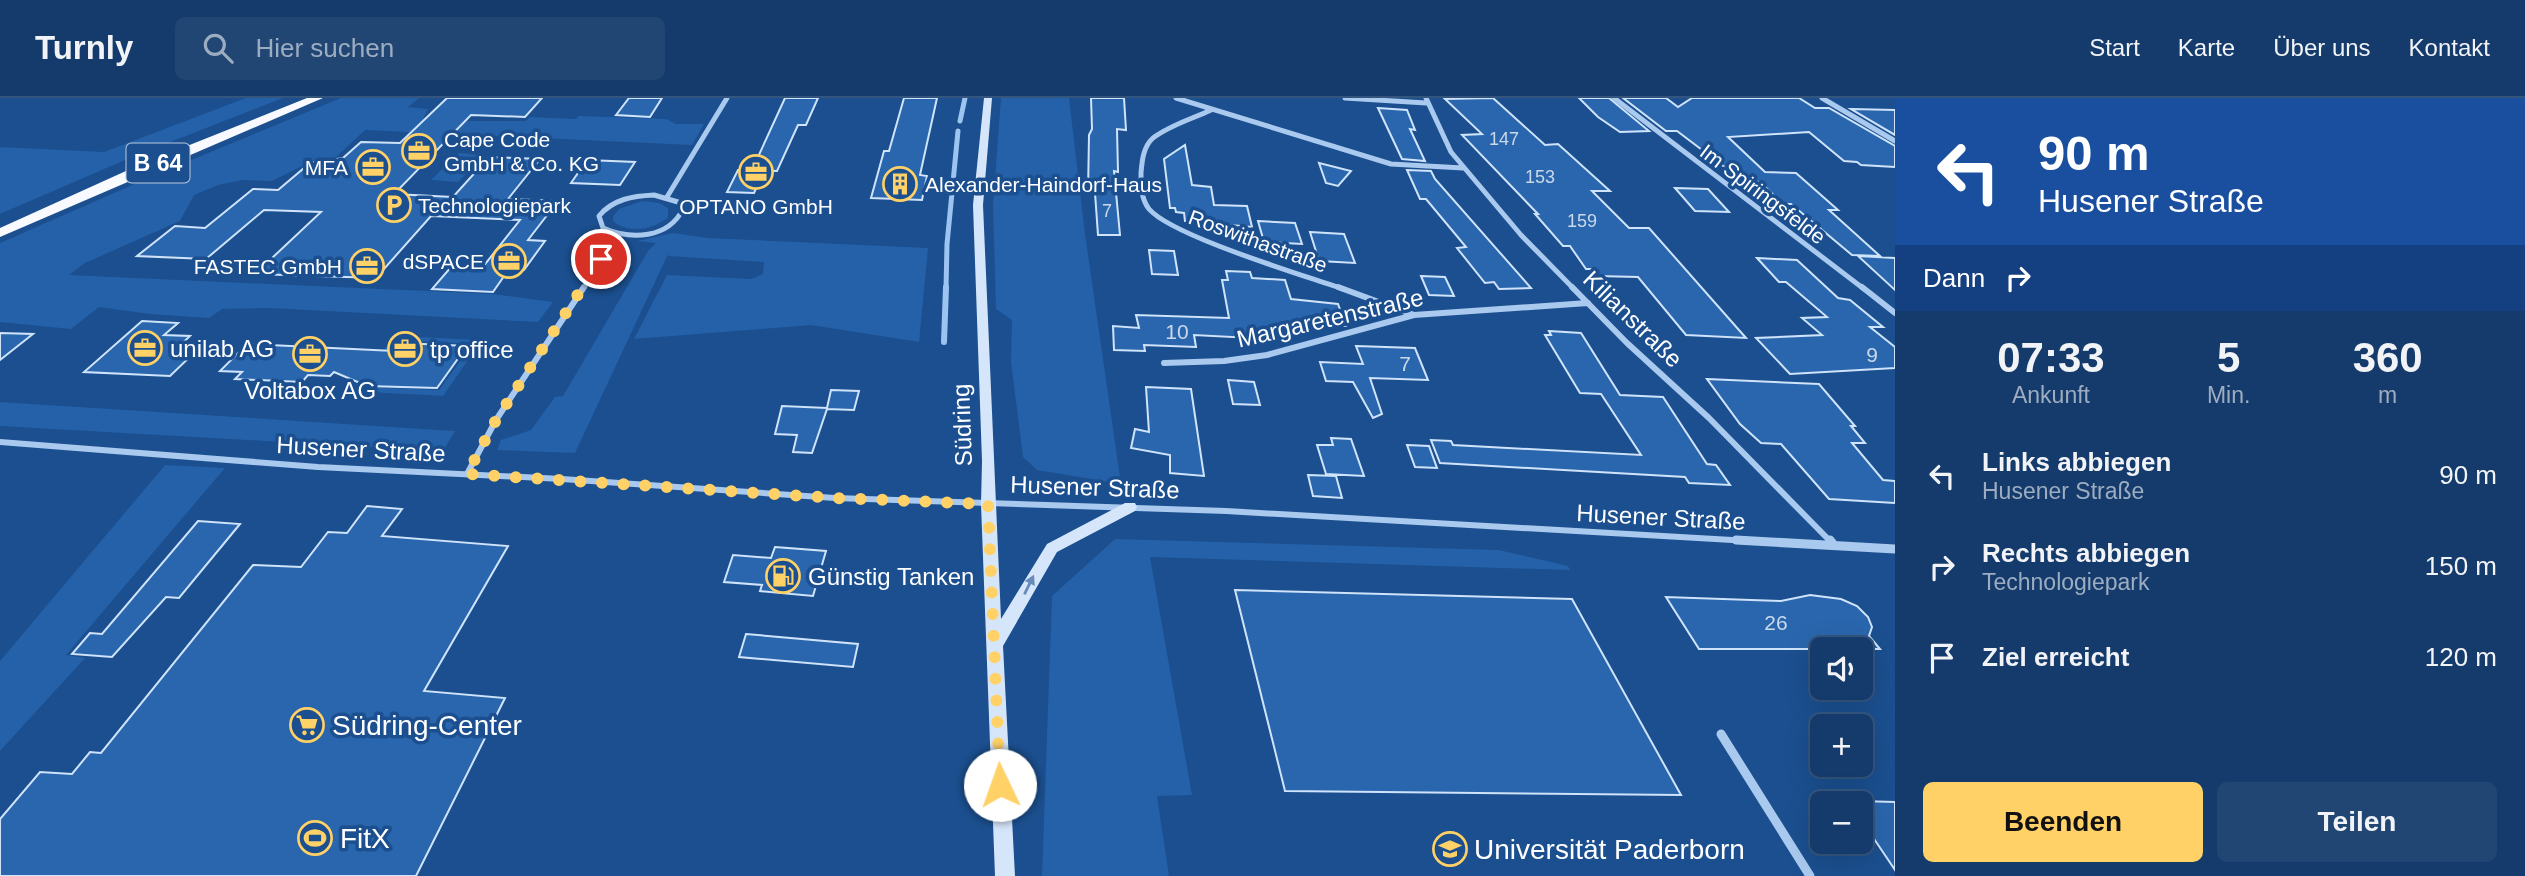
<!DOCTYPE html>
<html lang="de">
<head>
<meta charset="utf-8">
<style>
	:root { --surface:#143b6b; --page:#214673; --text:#f1f3f6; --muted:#9dadc1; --line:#33557e; --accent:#ffd166 }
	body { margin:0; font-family:Arial,sans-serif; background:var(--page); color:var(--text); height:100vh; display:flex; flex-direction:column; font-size:26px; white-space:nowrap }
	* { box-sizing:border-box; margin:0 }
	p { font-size:23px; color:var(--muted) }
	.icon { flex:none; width:38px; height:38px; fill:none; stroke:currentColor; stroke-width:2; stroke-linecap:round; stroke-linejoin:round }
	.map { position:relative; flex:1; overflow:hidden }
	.sheet { display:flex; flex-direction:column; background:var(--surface); width:630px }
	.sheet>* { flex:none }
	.banner { background:#1a4fa0; color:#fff; overflow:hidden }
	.fabs { position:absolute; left:1810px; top:539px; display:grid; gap:14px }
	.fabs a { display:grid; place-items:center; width:63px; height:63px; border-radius:10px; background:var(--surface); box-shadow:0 7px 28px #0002,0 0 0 2px var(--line); font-size:35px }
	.pin { position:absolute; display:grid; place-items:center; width:60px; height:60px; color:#fff; margin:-30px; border:4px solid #fff; border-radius:50%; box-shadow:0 2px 7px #0007 }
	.me { position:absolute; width:77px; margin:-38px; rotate:357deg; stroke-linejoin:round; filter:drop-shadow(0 0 5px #0008) }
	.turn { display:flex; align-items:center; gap:24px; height:147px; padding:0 28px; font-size:32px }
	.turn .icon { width:91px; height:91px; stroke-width:2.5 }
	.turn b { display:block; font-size:49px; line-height:60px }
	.then { display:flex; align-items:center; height:66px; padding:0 28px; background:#0003; gap:14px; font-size:26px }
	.eta { display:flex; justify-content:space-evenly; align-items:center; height:119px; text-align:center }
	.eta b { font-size:42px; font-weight:700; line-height:49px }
	.cta { display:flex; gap:14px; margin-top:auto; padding:14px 28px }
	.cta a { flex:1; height:80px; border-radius:10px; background:var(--accent); color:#111; font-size:28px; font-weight:700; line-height:80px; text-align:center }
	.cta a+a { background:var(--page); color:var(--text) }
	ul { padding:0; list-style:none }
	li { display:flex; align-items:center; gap:21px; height:91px; padding:0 28px }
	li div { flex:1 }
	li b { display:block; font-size:26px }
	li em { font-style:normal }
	header { display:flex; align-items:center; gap:42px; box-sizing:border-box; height:98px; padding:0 35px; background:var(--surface); border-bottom:2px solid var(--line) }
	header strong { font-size:33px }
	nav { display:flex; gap:38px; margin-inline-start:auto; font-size:24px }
	.search { width:490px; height:63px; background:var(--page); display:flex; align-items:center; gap:18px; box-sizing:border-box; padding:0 24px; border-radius:10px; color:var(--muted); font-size:26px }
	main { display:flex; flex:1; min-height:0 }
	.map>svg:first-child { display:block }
	.green { fill:#2461a8; fill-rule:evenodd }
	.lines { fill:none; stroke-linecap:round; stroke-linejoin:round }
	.stream-far1 { stroke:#9cc4f0; stroke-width:5 }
	.stream { stroke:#9cc4f0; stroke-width:6 }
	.building { fill:#2a66ad; stroke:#cfe3fa; stroke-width:2 }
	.minor-far2 { stroke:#a9c9ee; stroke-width:5 }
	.minor-far1 { stroke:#a9c9ee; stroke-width:6 }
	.minor { stroke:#a9c9ee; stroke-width:9 }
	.secondary { fill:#d6e6fa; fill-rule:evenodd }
	.trunk { fill:#f8faff; fill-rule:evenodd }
	.oneway { fill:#668bba }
	.route { stroke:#ffd166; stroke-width:12; stroke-dasharray:0 21.6 }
	.labels { text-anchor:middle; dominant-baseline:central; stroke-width:7; stroke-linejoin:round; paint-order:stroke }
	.far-number-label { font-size:18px; fill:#cad9ea }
	.far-poi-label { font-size:21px; fill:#fff; stroke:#1b4f8f; text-anchor:start }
	.far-street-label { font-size:21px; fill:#fff; stroke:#1b4f8f }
	.number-label { font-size:21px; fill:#cad9ea }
	.shield { fill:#1b4f8f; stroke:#bbcadd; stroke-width:2 }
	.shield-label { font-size:23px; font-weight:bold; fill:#fff }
	.street-label { font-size:24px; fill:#fff; stroke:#1b4f8f }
	.poi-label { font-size:24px; fill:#fff; stroke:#1b4f8f; text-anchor:start }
	.near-poi-label { font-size:28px; fill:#fff; stroke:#1b4f8f; text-anchor:start }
</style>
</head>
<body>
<header>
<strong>Turnly</strong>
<div class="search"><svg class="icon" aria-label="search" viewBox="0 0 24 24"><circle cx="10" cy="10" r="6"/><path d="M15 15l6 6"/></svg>Hier suchen</div>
<nav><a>Start</a><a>Karte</a><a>Über uns</a><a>Kontakt</a></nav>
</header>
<main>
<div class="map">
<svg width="1895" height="778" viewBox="0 0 1895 778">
	<rect width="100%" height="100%" fill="#1b4f8f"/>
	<!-- green -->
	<path class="green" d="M246,0H283L132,59L0,116V49L104,54Z
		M341,0H419L408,9L428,11L422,23H526L530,19L576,21L579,18L666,21L676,26H704L692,47L365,32L336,59L308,65L272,83L243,82L218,87L194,97L180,123L85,165L69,177L492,196L553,204L538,224L269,210L222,211L209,220L150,216L99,209L71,231L0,224V145L155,77Z
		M1001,0H1069L1085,136L1121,386L1037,372L1023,359L1011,264L1012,222L996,211L993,107Z
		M459,55L485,57L458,84L431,82Z
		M642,103L659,105L668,110V119C654,132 628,136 613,123V119L619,111Z
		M673,135L708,140L928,150L919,244L811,227L634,241L667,177L751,181L763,176L764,164L668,158L669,154L575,355L497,352L501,342L531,332L555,299L563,298L648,153L656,145L637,143Z
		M395,238L482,242L443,298L350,293ZM399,242L471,246L472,247L439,292L362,289Z
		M0,304L455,333L443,353L0,328Z
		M165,367L225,370L66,557L85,560L0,653V563Z
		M1115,441L1499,452L1568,468L1570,472L1150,459L1192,697L1157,698L1169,778H1042L1052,498Z"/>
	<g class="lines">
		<!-- stream-far1 -->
		<path class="stream-far1" d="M960,23L965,0
			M946,191L947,146L958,33"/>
		<!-- stream -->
		<path class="stream" d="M944,244L946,189"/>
	</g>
	<!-- building -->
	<path class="building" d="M447,0H542L525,19L471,17L394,96L453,99L489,59L540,61L508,101L558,103L528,142L545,143L524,172L509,171L493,194L432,191L451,169L482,170L520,122L431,118L376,180L255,176L321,114L264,112L206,161L137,158L175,128L205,130L253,91L278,92L310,65L343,60L361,44L400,45Z
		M629,0H662L650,19L616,17Z
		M785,0H818L806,27H798L777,73L752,72Z
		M904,0H937L920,77L927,78L922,102L871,100L884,53H889Z
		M1091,0H1124L1126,32L1117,31L1118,74L1114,73L1120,137H1098L1095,95H1088L1089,37L1092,31Z
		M1493,0L1545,47L1558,46L1610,93H1592L1629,130H1649L1746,240L1686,237L1638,179L1597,178L1591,171H1586L1570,148H1563L1535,116H1538L1462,37L1482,36L1445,1Z
		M1579,0H1609L1649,33L1620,34L1598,19Z
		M1623,0H1666L1678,9L1692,0H1799L1815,10H1829L1895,48V69L1861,67L1857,64L1844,63L1809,34L1728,39L1765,74L1796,75L1838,112H1829L1880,158L1852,157L1791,106H1783L1760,84L1743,83L1677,33H1666Z
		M1378,10L1407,12L1415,32L1410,31L1425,63L1402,61Z
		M1851,11L1895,12V37Z
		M1185,47L1192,87L1211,89L1214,107L1247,108L1252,129L1185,123L1184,115L1176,114L1175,110H1170L1164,61Z
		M587,62L635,64L620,87L571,85Z
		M1319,65L1351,73L1338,88L1326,85Z
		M738,72L764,73L754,95L727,94Z
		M1407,72L1431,73L1435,81L1531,190L1499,191L1494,184L1485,185L1457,150L1466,149L1426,101H1420Z
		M1675,90L1708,91L1729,114L1695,113Z
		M1258,123L1295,125L1302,146L1264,144Z
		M1310,134L1344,136L1355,165L1319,163Z
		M1149,152L1174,153L1178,177L1152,176Z
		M1858,158L1895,160V192Z
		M1757,160L1797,162L1838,200L1850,202L1883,229H1870L1895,249V270L1790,276L1756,240L1822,237L1802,220L1827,219L1786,184H1779Z
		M1226,173L1250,174L1252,180L1285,182L1291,201L1338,206L1346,228L1319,227L1297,233L1259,231L1260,234H1250L1251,240L1194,237L1196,249L1144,247L1145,253L1114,252L1113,228L1139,230L1136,217L1229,220L1222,182H1228Z
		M1421,178L1445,179L1454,198L1429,197Z
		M142,223L178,225L164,237L190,238L173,254L194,255L170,278L84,274Z
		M1549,233L1581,235L1620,297L1663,299L1707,366L1716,367L1730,387L1689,385L1685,379L1440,365L1431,342L1451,343L1453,347L1641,357L1601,296L1580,295L1545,237H1551Z
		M0,235L33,236L0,262Z
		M400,245L467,248L437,290L367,288L334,274L330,278L308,277L302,284L235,281L242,274L220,273L247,246L394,253Z
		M1356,248L1415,250L1428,282L1370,280L1382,316L1373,320L1353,284L1326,283L1320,264L1363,266Z
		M1707,281L1819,286L1855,328H1851L1865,345H1852L1883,382L1895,383V405L1829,401L1781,346L1761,345L1740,326Z
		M1228,282L1254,284L1260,307L1233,306Z
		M1146,289L1191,291L1204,378L1170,375V357L1131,350L1135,331L1149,334Z
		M831,292L859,293L854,312L827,311L812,355L793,354L797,337L775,336L782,308L827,310Z
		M1331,340L1351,341L1364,378L1326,376L1317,347H1333Z
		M1407,347L1429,348L1437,370L1415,369Z
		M1308,377L1336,378L1342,400L1313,398Z
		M367,408L402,411L382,438L508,448L424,593L505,600L416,778H0V721L40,674L72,676L90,654L101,655L253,467L301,469L328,434L347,435Z
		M198,423L240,426L179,500L166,499L112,559L72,556L90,535L102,536Z
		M775,449L826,453L813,498L760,493L762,487L724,484L733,457L771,460Z
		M1235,492L1572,501L1681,697L1285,693Z
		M1810,497L1841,501L1857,508L1868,519L1872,529L1869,538L1880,551H1699L1666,499L1781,503Z
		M746,536L858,546L853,569L739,559Z
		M1860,703L1895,704V772L1860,720Z"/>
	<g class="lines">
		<!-- minor-far2 -->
		<path class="minor-far2" d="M1176,0L1391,66L1463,70
			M1345,0L1426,5
			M1426,0L1451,54L1521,137L1574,191
			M1614,0L1864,191
			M1822,0L1895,43
			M1211,12C1192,21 1170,27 1153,40C1143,49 1142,63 1141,75C1141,87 1141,101 1149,111C1172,138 1303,177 1343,191
			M654,97L678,104L683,111C668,141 631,142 603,130L599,118C613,101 633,98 654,97Z
			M667,99L727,0
			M583,191L619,137"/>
		<!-- minor-far1 -->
		<path class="minor-far1" d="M1338,189L1414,217
			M1572,189L1627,245L1709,320L1831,444
			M1862,189L1895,215
			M1164,265L1224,263L1267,257L1414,217L1588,205
			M0,344L318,369L562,381L835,400L1226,413L1767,444
			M467,376L496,322L584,189"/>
		<!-- minor -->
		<path class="minor" d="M1736,442L1895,451
			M1830,442L1834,447
			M1721,636L1810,778"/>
		<!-- secondary -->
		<path class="secondary" d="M984,0H992L983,107L1001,521L1047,446L1125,405H1135L1137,409L1135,413L1057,454L1003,548L1015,778H995L981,406L982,363L973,107Z"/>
		<!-- trunk -->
		<path class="trunk" d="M307,0H323L0,139V130L137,68Z"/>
	</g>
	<!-- one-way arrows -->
	<defs><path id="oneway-solid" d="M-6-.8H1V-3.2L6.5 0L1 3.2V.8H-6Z" transform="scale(1.75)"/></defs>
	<use class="oneway" href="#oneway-solid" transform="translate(1029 487) rotate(-64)"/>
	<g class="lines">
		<!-- route -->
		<path class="route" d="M601,161L496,322L467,376L835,400L988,406L1000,687"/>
	</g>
	<!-- icons -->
	<defs>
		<g id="office-ring" transform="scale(1.75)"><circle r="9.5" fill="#1b4f8f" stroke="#ffd166" stroke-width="1.5"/><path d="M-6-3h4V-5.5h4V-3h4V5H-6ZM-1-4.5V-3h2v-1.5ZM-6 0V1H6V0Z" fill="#ffd166"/></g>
		<g id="building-ring" transform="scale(1.75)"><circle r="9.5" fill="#1b4f8f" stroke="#ffd166" stroke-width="1.5"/><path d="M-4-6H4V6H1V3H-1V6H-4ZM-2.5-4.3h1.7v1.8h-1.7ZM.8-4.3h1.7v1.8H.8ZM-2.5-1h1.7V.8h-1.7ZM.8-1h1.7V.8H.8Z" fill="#ffd166"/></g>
		<g id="parking-ring" transform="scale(1.75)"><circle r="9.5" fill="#1b4f8f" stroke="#ffd166" stroke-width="1.5"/><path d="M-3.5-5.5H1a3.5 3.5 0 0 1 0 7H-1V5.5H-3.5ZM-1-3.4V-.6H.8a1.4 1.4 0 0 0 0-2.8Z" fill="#ffd166"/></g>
		<g id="fuel-ring" transform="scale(1.75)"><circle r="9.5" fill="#1b4f8f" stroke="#ffd166" stroke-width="1.5"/><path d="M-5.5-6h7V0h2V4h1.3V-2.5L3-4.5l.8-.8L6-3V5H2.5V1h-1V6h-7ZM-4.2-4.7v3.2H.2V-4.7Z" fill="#ffd166"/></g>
		<g id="supermarket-ring" transform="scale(1.75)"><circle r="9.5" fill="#1b4f8f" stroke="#ffd166" stroke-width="1.5"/><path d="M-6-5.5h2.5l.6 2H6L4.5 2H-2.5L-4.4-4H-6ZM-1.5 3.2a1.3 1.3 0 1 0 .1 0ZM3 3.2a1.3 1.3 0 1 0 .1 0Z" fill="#ffd166"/></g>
		<g id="stadium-ring" transform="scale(1.75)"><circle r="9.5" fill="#1b4f8f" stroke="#ffd166" stroke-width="1.5"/><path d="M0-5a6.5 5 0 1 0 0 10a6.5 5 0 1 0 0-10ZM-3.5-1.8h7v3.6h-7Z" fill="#ffd166"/></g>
		<g id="university-ring" transform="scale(1.75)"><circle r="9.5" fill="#1b4f8f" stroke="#ffd166" stroke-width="1.5"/><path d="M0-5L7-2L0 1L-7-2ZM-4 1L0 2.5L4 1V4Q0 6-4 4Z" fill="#ffd166"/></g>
	</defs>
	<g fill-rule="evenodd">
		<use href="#office-ring" x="419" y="53"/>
		<use href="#office-ring" x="373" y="69"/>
		<use href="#office-ring" x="756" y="74"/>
		<use href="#building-ring" x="900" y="86"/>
		<use href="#parking-ring" x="394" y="107"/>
		<use href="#office-ring" x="509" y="163"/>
		<use href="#office-ring" x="367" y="168"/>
		<use href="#office-ring" x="145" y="250"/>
		<use href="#office-ring" x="405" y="251"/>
		<use href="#office-ring" x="310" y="256"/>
		<use href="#fuel-ring" x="783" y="478"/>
		<use href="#supermarket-ring" x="307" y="627"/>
		<use href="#stadium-ring" x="315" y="740"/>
		<use href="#university-ring" x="1450" y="751"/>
	</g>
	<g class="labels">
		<!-- far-number labels -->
		<g class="far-number-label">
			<text x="1504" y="41">147</text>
			<text x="1540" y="79">153</text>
			<text x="1107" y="113">7</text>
			<text x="1582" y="123">159</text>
		</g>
		<!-- far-poi labels -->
		<g class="far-poi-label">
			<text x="444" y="41">Cape Code<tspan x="444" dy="24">GmbH &amp; Co. KG</tspan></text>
			<text x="348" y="69" text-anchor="end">MFA</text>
			<text x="925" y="86">Alexander-Haindorf-Haus</text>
			<text x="418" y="107">Technologiepark</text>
			<text x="756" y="108" text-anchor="middle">OPTANO GmbH</text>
			<text x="484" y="163" text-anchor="end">dSPACE</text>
			<text x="342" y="168" text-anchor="end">FASTEC GmbH</text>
		</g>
		<!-- far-street labels -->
		<g class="far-street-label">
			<text transform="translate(1763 96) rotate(37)">Im Spiringsfelde</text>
			<text transform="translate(1258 143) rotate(20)">Roswithastraße</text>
		</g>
		<!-- number labels -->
		<g class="number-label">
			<text x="1177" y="233">10</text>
			<text x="1872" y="256">9</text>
			<text x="1405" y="265">7</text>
			<text x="1776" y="524">26</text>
		</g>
		<!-- shield labels -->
		<rect class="shield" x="126.5" y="45.5" width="63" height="39" rx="5"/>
		<g class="shield-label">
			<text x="158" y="65">B 64</text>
		</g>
		<!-- street labels -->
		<g class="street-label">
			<text transform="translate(1330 220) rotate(-13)">Margaretenstraße</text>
			<text transform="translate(1633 221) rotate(44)">Kilianstraße</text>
			<text transform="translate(962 327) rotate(-92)">Südring</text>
			<text transform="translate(361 351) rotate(3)">Husener Straße</text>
			<text transform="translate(1095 389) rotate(2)">Husener Straße</text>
			<text transform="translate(1661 419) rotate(3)">Husener Straße</text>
		</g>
		<!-- poi labels -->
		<g class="poi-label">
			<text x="170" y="250">unilab AG</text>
			<text x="430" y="251">tp office</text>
			<text x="310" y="292" text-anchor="middle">Voltabox AG</text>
			<text x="808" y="478">Günstig Tanken</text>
		</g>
		<!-- near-poi labels -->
		<g class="near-poi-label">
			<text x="332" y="627">Südring-Center</text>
			<text x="340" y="740">FitX</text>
			<text x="1474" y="751">Universität Paderborn</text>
		</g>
	</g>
</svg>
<div class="fabs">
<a><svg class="icon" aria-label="sound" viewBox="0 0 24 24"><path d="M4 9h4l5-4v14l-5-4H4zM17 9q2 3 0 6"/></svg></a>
<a>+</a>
<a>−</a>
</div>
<div class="pin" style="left:601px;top:161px;background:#d93025"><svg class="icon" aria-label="arrive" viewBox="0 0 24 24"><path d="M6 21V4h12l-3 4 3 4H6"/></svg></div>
<svg class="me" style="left:1000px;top:687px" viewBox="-20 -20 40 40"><circle r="19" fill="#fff"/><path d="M0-13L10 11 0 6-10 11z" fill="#ffd166"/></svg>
</div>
<section class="sheet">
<div class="banner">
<div class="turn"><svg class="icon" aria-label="left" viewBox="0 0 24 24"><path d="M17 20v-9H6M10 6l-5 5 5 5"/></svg><div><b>90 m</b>Husener Straße</div></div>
<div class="then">Dann<svg class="icon" aria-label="right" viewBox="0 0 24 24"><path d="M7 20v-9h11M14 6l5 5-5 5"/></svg></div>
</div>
<div class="eta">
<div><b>07:33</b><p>Ankunft</p></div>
<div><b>5</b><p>Min.</p></div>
<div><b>360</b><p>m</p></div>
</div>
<ul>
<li><svg class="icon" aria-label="left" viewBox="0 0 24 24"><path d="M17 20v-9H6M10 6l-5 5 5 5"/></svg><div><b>Links abbiegen</b><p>Husener Straße</p></div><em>90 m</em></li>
<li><svg class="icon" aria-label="right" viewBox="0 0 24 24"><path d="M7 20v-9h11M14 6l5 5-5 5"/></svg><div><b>Rechts abbiegen</b><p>Technologiepark</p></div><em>150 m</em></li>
<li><svg class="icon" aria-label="arrive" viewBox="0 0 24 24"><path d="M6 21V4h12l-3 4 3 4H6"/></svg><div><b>Ziel erreicht</b></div><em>120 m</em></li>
</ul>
<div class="cta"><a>Beenden</a><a>Teilen</a></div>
</section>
</main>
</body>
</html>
